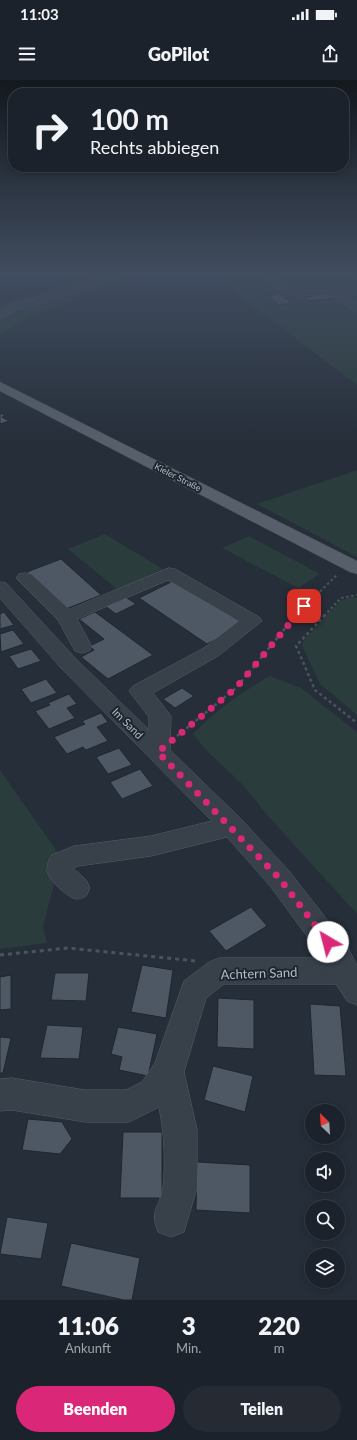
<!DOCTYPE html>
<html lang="de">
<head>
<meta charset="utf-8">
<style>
	:root { --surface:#1c222b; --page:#252a33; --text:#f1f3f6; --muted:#a0a4a9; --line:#3a3f47; --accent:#db2777 }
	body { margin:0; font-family:Lato,sans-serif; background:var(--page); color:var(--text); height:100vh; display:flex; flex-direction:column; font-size:15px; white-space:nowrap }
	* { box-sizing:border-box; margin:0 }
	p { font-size:13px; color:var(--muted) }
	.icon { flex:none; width:22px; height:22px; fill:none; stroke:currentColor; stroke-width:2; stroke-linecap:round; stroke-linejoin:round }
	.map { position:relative; height:1220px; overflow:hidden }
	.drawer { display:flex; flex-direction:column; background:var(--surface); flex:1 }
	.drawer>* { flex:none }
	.guide { position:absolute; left:8px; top:8px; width:341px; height:84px; border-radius:16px; box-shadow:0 2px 10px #0003,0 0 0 1px var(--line); background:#1c222b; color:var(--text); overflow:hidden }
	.needle { width:26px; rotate:335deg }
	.fabs { position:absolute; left:305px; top:1024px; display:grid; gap:8px }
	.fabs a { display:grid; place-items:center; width:40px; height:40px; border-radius:50%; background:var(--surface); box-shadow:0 2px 10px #0003,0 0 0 1px var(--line); font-size:20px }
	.pin { position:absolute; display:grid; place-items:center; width:34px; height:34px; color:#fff; margin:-17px; border-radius:8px; box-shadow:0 2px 6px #0006 }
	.me { position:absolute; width:44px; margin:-22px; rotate:323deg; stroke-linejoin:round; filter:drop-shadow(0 0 3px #0008) }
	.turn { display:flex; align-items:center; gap:14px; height:84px; padding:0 16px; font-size:18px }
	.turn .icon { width:52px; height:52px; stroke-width:2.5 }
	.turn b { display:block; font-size:28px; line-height:34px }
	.eta { display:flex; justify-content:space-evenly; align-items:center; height:68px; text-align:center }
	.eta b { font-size:24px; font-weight:800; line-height:28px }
	.cta { display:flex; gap:8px; margin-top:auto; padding:8px 16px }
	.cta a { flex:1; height:46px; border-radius:24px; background:var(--accent); color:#fff; font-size:16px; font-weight:800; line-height:46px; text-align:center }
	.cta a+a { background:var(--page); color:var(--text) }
	.status { display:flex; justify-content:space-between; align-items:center; height:28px; padding:0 20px; background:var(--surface); direction:ltr }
	.status svg { height:11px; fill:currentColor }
	header { display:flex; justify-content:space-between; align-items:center; height:52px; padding:0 16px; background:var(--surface); font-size:18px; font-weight:800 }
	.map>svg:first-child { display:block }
	.green { fill:#2a3c3c }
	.building { fill:#4e5865; stroke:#1f2731 }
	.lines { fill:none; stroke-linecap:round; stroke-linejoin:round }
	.minor-casing { stroke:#565e68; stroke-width:1 }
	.major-casing { stroke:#414953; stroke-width:1 }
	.path-far2 { stroke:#46575a; stroke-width:2; stroke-dasharray:2.5 2.5; stroke-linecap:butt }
	.path-far1 { stroke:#46575a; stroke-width:2.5; stroke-dasharray:3 3; stroke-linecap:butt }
	.path { stroke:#46575a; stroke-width:3; stroke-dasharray:4 4; stroke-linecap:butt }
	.minor { fill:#38404a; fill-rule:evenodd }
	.major { fill:#565f6a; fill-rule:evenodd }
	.route { stroke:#db2777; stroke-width:7; stroke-dasharray:0 12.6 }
	.labels { text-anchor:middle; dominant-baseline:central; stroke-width:4; stroke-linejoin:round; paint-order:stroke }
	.far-street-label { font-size:9px; fill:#b4bbc5; stroke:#1d252f }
	.street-label { font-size:11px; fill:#b4bbc5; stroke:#1d252f }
	.near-street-label { font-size:13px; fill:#b4bbc5; stroke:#1d252f }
</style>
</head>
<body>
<div class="status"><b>11:03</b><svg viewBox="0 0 49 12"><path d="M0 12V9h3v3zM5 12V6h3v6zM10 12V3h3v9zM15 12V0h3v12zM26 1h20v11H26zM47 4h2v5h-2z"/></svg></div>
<header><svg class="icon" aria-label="menu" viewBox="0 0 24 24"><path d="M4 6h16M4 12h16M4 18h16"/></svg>GoPilot<svg class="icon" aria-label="share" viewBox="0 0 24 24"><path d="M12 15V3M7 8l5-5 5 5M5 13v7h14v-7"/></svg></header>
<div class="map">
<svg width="357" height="1220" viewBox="0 0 357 1220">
	<rect width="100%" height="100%" fill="#252e39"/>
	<!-- green -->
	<path class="green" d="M97,193H162L151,194L37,232L0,255V225Z
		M210,193H357V305Z
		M357,390V477L257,424Z
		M105,454L163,489L118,510L68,469Z
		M249,456L320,494L298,508L222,468Z
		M352,517L357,518V635L320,604L302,566L304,560L337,524L342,520Z
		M270,596L301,608L357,652V834L268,736L244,706L207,671L193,654C216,630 242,612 270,596Z
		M0,690L61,777L43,847L47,863L0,869Z"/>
	<!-- building -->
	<path class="building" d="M280,214L292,223L279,225L268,216Z
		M331,214L336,218L308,221L303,217Z
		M0,333L6,336L2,337L9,341L0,344Z
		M61,479L101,515L66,529L27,492Z
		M175,500L244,544L207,564L139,518Z
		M124,516L136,524L116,534L105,526Z
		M4,532L14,545L0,549V534Z
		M95,532L153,575L108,599L81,577L94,570L90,566L104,559L79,539Z
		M13,550L24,564L1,572L0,554Z
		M31,569L41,581L18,589L9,576Z
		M46,599L57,613L31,623L21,609Z
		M182,608L194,616L175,628L163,619Z
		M69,614L77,624L67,628L75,638L49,649L35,631L50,625L48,623Z
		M101,633L108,642L97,647L108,661L86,670L83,667L67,674L54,657L85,644L82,641Z
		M119,668L132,685L108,694L96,677Z
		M140,689L153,706L122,719L110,702Z
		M251,827L267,846L226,871L209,851Z
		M142,885L173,890L166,938L131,932Z
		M55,893H89L86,921L51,920Z
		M11,895V929L0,930V897Z
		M218,918L254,920V969L217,967Z
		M310,924L340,926L346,996L314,995Z
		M47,945L83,947L79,979L40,978Z
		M118,947L157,954L148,996L119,990L122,977L111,974Z
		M0,957L11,958L3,993H0Z
		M213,986L253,996L245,1032L204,1020Z
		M28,1039L62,1042L72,1059L60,1074L22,1070Z
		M123,1052H162V1118H120Z
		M197,1082L250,1085V1133L196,1130Z
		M7,1137L48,1143L41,1179L0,1174Z
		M71,1163L140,1178L132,1220H124L61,1206Z"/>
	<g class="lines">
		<!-- minor casing -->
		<g class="minor-casing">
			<path id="minor" d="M114,193H128L126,195L17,230L0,239V231L9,226Z
				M258,193C276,192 281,207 297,210C312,212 341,209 357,208V214H342L357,224V232L330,215L296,216L279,210Z
				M169,488L175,489L259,537L262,541L218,576L153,613L171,636L170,670L241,739L289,791L346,864L357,886V925L347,921L336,904H224L206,918L184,992L197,1050V1108L184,1152L171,1157L158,1152C149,1129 160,1128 163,1107C166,1082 164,1053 159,1027L129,1042H85L12,1030L0,1031V999L12,998L85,1010H126L142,1002L155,983L184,901L209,882L219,878H323L271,807L227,757L151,776L78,786L73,788L86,800L90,808L86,816C84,817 80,819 77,819C68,819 47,798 47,790C47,784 49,779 52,775L74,766L151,756L212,741L61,588L0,518V502L6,503L75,578L149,650V637L129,611L133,606L204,568L239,541L168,500L77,539L92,567L89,571L82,573L75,571L58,540L16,498L19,494L25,493L31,494L69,529Z"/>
		</g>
		<!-- major casing -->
		<g class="major-casing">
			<path id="major" d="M0,302L357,481V494L350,492L0,311Z"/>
		</g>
		<!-- path-far2 -->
		<path class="path-far2" d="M295,536L338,494
			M324,536L341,518L357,515"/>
		<!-- path-far1 -->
		<path class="path-far1" d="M325,535L296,566L315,610L357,643
			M177,656L236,608L296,535"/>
		<!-- path -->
		<path class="path" d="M0,875L68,868L196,881"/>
		<!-- minor -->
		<use href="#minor" class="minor"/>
		<!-- major -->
		<use href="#major" class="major"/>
	</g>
	<!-- sky -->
	<linearGradient id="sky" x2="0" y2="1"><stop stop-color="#14191f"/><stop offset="0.53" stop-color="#404c5f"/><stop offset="1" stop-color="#404c5f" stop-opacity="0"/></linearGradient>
	<rect width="357" height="364" fill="url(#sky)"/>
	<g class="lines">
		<!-- route -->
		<path class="route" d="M304,526L236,608L158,672L280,799L328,862"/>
	</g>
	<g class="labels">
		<!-- far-street labels -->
		<g class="far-street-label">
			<text transform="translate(178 397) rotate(27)">Kieler Straße</text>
		</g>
		<!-- street labels -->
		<g class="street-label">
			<text transform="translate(128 643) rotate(45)">Im Sand</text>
		</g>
		<!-- near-street labels -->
		<g class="near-street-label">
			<text transform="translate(259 893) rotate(-2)">Achtern Sand</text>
		</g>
	</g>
</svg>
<div class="fabs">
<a><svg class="needle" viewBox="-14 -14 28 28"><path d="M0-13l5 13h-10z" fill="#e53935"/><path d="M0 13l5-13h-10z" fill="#a0a4a9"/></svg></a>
<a><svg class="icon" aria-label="sound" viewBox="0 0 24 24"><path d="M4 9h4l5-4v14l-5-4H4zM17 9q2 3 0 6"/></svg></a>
<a><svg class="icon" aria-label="search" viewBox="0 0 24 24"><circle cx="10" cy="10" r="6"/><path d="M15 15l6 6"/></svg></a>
<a><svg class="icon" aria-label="layers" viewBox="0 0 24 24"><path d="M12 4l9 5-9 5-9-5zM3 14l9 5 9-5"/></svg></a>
</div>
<div class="pin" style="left:304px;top:526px;background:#d93025"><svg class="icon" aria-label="arrive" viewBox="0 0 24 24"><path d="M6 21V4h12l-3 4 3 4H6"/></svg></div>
<svg class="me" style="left:328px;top:862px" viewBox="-20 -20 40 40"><circle r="19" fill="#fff"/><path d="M0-13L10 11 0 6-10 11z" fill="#db2777"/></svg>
<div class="guide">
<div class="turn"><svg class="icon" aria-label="right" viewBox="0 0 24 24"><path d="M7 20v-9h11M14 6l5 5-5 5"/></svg><div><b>100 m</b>Rechts abbiegen</div></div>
</div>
</div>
<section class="drawer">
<div class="eta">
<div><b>11:06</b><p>Ankunft</p></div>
<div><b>3</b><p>Min.</p></div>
<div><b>220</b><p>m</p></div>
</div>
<div class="cta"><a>Beenden</a><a>Teilen</a></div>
</section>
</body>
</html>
